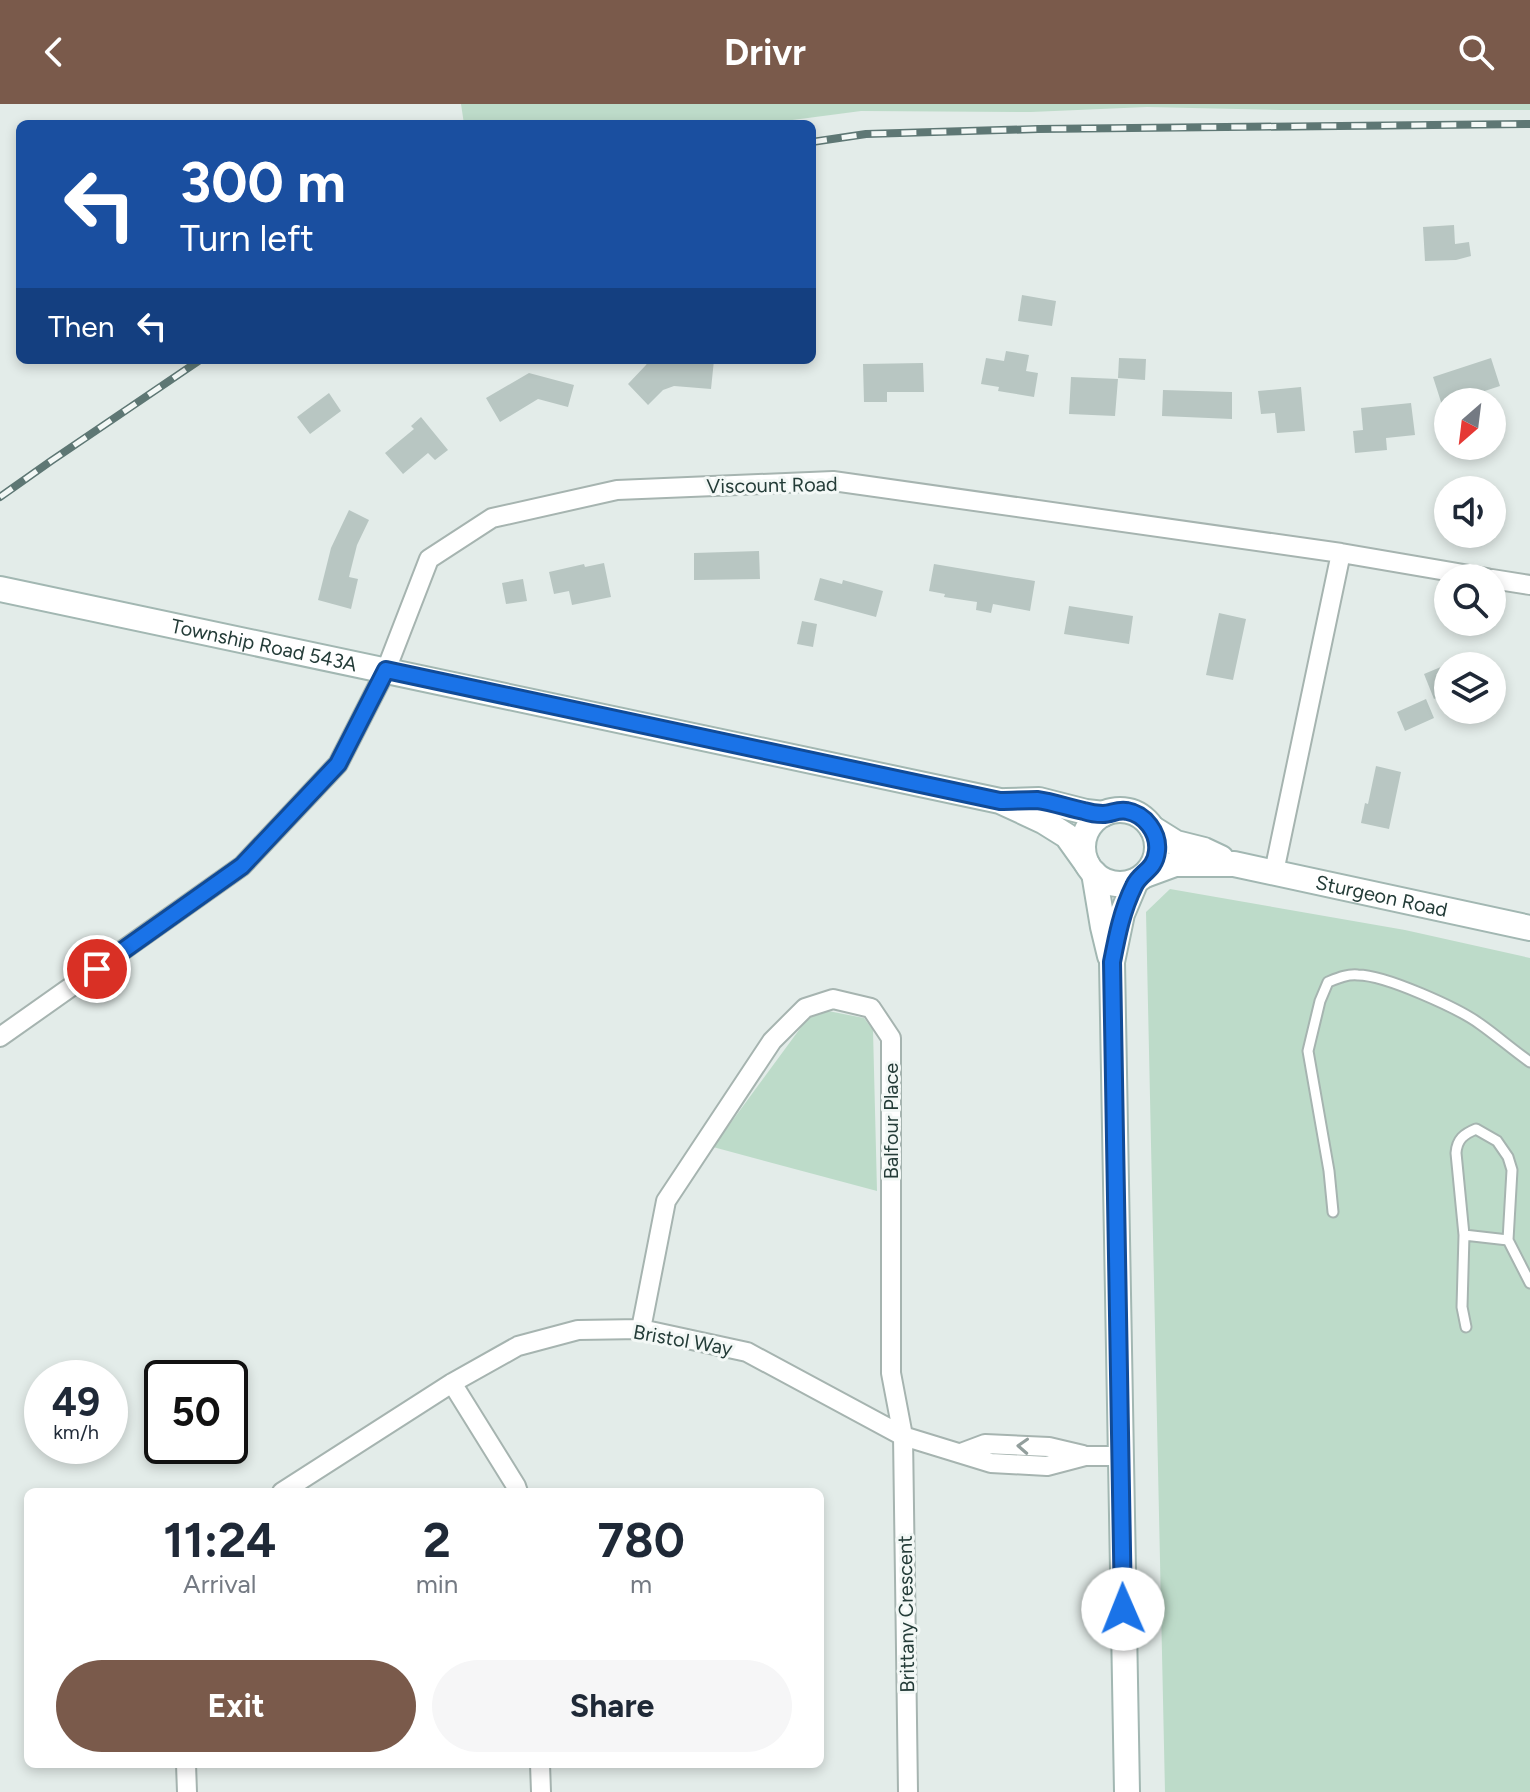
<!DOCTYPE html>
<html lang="en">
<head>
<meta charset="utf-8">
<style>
	:root { --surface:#fff; --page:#f6f6f7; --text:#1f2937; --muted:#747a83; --accent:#7a5a4b }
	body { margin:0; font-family:Figtree,sans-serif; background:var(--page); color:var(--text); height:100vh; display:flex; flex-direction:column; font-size:30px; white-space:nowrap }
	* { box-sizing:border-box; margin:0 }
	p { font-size:26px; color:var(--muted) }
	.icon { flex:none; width:44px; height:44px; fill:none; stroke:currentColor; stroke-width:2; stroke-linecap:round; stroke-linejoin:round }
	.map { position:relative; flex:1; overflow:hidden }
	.drawer { position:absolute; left:24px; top:1384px; width:800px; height:280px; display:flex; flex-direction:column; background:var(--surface); border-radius:12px; box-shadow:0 4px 12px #0003 }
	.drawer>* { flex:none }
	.top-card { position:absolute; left:16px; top:16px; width:800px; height:244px; border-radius:12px; box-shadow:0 4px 12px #0003; background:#1a4fa0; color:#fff; overflow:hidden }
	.needle { width:52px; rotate:208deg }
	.controls { position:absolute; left:1434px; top:284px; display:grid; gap:16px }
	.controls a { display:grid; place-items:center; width:72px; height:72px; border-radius:50%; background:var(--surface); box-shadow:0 4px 12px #0003; font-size:40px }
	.speed { position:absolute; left:24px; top:1256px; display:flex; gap:16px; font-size:40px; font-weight:700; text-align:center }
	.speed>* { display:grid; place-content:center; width:104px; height:104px; border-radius:50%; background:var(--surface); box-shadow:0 4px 12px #0003; line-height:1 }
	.speed small { font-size:20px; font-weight:400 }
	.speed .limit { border:4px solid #111; border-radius:12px; background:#fff; color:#111 }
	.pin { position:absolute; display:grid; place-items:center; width:68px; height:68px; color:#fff; margin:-34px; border:4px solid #fff; border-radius:50%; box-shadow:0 2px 8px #0007 }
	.me { position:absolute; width:88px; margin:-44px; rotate:359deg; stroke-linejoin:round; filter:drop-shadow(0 0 6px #0008) }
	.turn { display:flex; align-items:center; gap:28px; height:168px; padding:0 32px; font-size:36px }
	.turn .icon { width:104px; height:104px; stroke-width:2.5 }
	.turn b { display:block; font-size:56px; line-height:68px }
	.then { display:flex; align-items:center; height:76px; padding:0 32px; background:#0003; gap:16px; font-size:30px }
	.eta { display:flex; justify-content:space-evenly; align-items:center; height:136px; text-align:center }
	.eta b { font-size:48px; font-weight:700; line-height:56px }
	.primary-button { display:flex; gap:16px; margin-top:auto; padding:16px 32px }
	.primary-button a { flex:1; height:92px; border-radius:48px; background:var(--accent); color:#fff; font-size:32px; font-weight:700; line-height:92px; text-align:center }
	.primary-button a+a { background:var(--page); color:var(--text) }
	header { display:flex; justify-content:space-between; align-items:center; height:104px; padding:0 32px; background:var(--accent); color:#fff; font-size:36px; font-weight:700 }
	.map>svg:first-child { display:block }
	.green { fill:#bddbc9 }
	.building { fill:#b8c6c2 }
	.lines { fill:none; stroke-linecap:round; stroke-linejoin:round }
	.service-casing { stroke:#a6b4b0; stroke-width:13 }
	.minor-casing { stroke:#a6b4b0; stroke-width:22 }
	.secondary-casing { stroke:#a2b7b2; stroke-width:28 }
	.service { stroke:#fff; stroke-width:9 }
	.minor { stroke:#fff; stroke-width:18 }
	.secondary { stroke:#fff; stroke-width:24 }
	.rail-casing { stroke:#5e7774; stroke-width:8 }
	.rail { stroke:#f3f8f6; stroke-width:5; stroke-dasharray:15; stroke-linecap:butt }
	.oneway { stroke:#929e9c }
	.route-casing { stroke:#114b97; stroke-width:20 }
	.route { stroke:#1a73e8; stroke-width:14 }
	.labels { text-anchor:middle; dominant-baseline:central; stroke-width:6; stroke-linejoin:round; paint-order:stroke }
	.street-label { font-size:20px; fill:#243c38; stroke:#f3f8f6 }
</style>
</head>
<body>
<header><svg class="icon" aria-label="back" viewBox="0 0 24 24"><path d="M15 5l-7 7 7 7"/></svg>Drivr<svg class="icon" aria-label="search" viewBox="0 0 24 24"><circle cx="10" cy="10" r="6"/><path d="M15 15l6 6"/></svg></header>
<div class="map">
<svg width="1530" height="1688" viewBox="0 0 1530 1688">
	<rect width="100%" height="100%" fill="#e3ece9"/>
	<!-- green -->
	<path class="green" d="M461,0H1530V6H1280L1147,3L1031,8L861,7L762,20H464Z
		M1170,785L1405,826L1530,854V1688H1165L1146,808Z
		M823,906L864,914L873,926L877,1087L713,1043L810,911Z"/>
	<!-- building -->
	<path class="building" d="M1454,121L1455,140L1469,138L1471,152L1456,156L1425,157L1423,123Z
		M1022,191L1056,197L1052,222L1018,217Z
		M1006,247L1029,251L1026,267L1038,269L1034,293L998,287L999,283L981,280L986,254L1004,257Z
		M1119,254L1146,255L1145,276L1118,274Z
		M1491,254L1500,282L1442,301L1433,273Z
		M649,256H714L711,285L674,282L663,286L648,301L628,280L646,261Z
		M923,259L924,288H887V298H864L863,260Z
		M529,269L574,281L568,303L538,295L500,318L486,294Z
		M1071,273L1118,275L1115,312L1069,310Z
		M1301,283L1305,327L1277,329L1275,309L1261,310L1258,287Z
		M1163,286L1232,288V315L1162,312Z
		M329,289L341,307L310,330L297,313Z
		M1411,299L1415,331L1386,334L1387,346L1355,349L1353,327L1363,326L1361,304Z
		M421,313L448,346L435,356L428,349L403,370L385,349L414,325L411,322Z
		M349,406L369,416L357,441L349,473L358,475L351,505L318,496L331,444Z
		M759,447L760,475L694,476V449Z
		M604,459L611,493L572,501L569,487L554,490L549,468L584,460L585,463Z
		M934,460L1035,477L1030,507L993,500L991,509L976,506L977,498L944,493L945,490L929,487Z
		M820,474L842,480L843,476L883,487L876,513L814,496Z
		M523,475L527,497L506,500L502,479Z
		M1069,502L1133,512L1129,540L1064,530Z
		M1219,509L1246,515L1233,576L1206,571Z
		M802,517L817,520L813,543L797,540Z
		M1448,560V589L1434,595L1424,570Z
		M1426,595L1434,614L1405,627L1397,608Z
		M1376,662L1401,668L1389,725L1361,719L1365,699L1368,700Z"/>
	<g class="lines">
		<!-- service casing -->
		<g class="service-casing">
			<path id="service" d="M1333,1108L1329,1067L1308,947L1320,897L1328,878C1338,874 1347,870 1358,871C1385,871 1458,904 1480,920C1497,932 1513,946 1530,958
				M1464,1131L1508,1136
				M1466,1223L1462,1203L1464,1131L1456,1049C1457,1035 1464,1030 1476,1025L1497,1037L1508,1053L1512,1066L1508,1136L1530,1179"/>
		</g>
		<!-- minor casing -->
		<g class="minor-casing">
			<path id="minor" d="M1492,475L1530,481
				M1274,768L1341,449
				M0,933L242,762L338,660L386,566L429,455L492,414L617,386L833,377L1341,449L1487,474
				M641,1225L666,1097L772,937L805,904L833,895L871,904L891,934V1269L903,1332L908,1688
				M452,1279L516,1382L518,1388
				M961,1349L985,1340L1049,1343L1083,1351
				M282,1388L452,1279L518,1242L578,1226L641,1225L747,1248L903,1332L991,1359L1047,1362L1085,1352H1120
				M186,1660L187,1688
				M540,1660L541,1688"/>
		</g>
		<!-- secondary casing -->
		<g class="secondary-casing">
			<g id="secondary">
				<path id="s1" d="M0,485L1000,697L1043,717L1067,732L1087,760"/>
				<path d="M1006,697L1039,696L1086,708L1104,710"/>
				<circle cx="1120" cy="743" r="37"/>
				<path d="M1152,724L1176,739L1204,746L1221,754"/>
				<path d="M1094,769L1103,823L1110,852"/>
				<path id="s2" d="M1145,771L1175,760H1234L1530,824"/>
				<path d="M1127,1688L1112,858L1122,810L1136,777"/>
			</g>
		</g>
		<!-- service -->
		<use href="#service" class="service"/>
		<!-- minor -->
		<use href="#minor" class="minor"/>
		<!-- secondary -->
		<use href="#secondary" class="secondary"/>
		<!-- rail casing -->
		<g class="rail-casing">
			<path id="rail" d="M812,38L866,30L1038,25L1530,20
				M0,393L51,357L200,256"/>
		</g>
		<!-- rail -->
		<use href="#rail" class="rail"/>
	</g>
	<!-- one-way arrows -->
	<defs><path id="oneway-chevron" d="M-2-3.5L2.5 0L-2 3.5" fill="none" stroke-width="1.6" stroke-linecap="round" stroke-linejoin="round" transform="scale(2)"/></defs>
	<use class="oneway" href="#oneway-chevron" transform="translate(1023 1342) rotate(-177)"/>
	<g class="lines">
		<!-- route casing -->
		<g class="route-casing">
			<path id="route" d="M97,865L242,762L338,660L386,566L1000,697C1012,697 1024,696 1037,696C1053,698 1069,704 1084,707C1090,709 1097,710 1103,710C1111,710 1118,705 1127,707C1145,710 1159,729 1157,747C1155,767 1140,768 1134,782C1122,806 1117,832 1112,858L1123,1505"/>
		</g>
		<!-- route -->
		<use href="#route" class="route"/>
	</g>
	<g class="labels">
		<!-- street labels -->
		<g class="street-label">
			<text transform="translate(772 381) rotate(-1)">Viscount Road</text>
			<text stroke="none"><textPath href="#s1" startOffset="270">Township Road 543A</textPath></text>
			<text stroke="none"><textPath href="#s2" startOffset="242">Sturgeon Road</textPath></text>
			<text transform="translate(891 1017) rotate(-90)">Balfour Place</text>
			<text transform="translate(683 1236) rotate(10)">Bristol Way</text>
			<text transform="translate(906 1510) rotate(-91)">Brittany Crescent</text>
		</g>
	</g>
</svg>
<div class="controls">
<a><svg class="needle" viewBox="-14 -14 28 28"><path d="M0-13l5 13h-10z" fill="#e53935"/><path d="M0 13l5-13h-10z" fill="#747a83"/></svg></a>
<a><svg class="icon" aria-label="sound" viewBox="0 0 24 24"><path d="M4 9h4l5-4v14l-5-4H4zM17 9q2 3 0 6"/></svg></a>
<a><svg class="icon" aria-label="search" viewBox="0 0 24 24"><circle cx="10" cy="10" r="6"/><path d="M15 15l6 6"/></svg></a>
<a><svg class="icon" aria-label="layers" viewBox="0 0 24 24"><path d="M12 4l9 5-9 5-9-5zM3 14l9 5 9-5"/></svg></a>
</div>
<div class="speed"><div>49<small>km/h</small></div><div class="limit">50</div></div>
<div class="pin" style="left:97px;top:865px;background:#d93025"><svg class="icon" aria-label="arrive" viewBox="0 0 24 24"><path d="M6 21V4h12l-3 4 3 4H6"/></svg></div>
<svg class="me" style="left:1123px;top:1505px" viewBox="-20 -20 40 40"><circle r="19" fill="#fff"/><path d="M0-13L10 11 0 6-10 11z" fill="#1a73e8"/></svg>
<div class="top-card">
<div class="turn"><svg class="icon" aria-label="left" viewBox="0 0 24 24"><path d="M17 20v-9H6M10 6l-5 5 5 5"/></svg><div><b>300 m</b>Turn left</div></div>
<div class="then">Then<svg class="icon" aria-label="left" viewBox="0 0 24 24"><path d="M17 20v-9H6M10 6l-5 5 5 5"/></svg></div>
</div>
<section class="drawer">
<div class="eta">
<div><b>11:24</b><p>Arrival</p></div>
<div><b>2</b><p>min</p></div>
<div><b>780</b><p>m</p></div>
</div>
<div class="primary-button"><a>Exit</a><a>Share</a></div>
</section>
</div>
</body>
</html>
